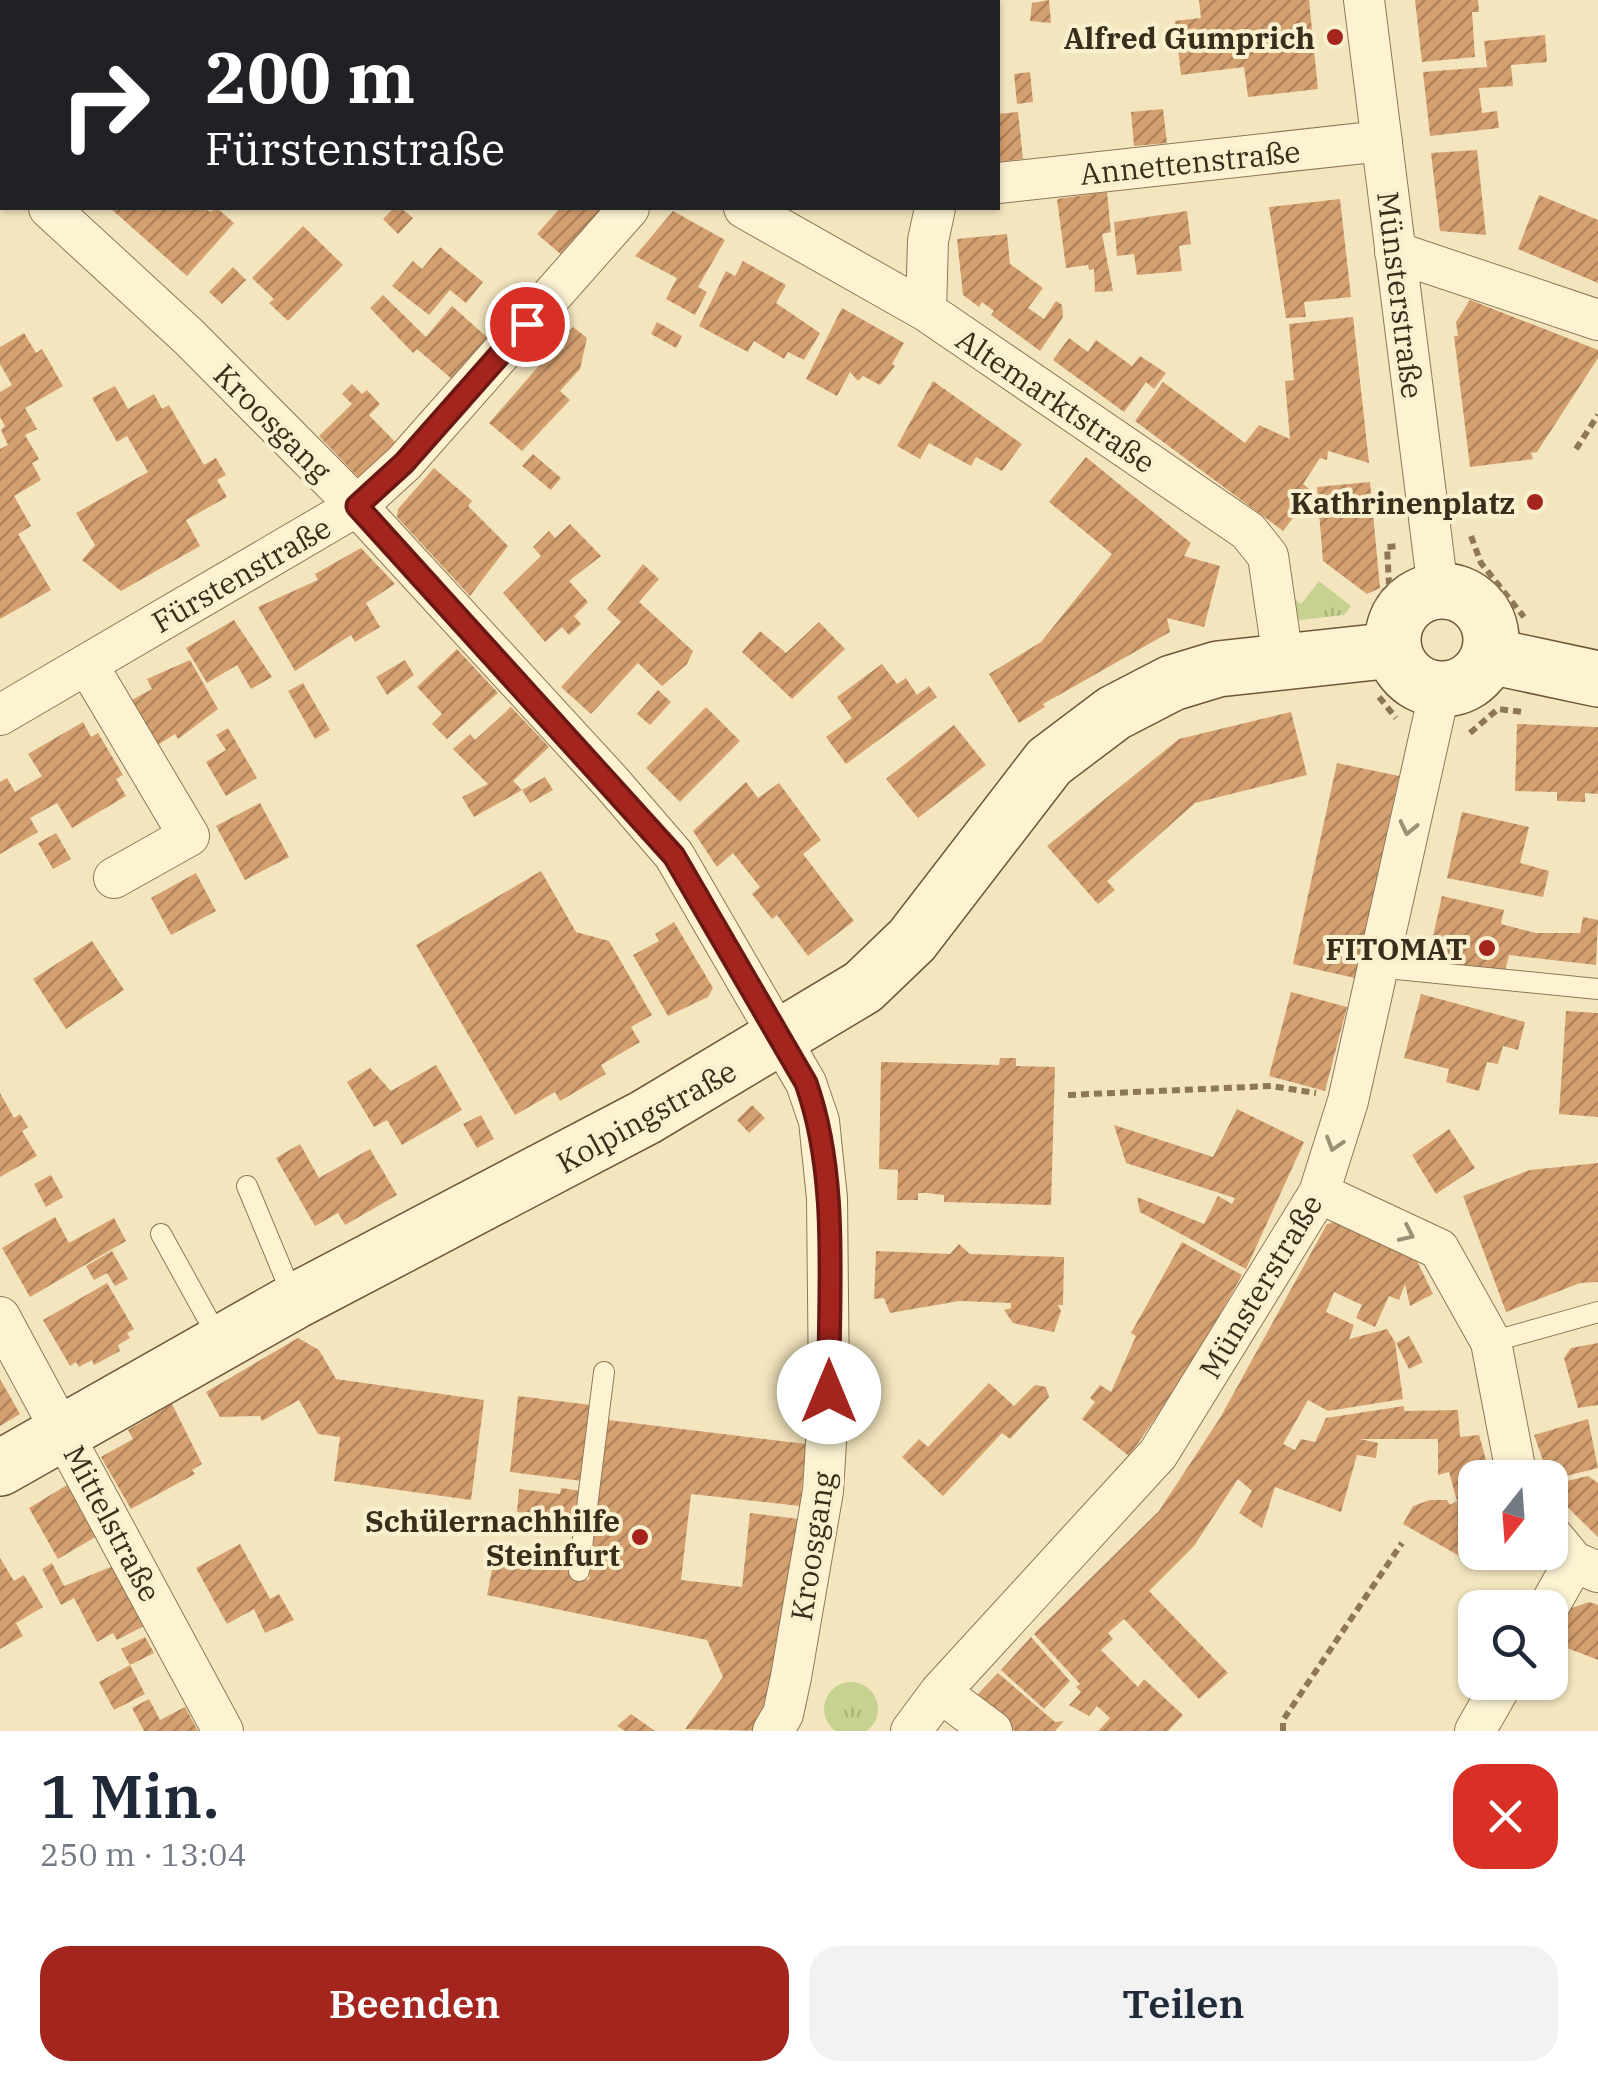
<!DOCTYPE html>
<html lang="de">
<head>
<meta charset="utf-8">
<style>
	:root { --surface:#fff; --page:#f2f2f3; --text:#1f2937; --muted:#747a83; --accent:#a4251e }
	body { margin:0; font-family:"IBM Plex Serif",serif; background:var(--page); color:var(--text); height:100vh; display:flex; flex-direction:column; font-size:38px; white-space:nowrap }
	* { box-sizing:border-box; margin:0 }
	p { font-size:32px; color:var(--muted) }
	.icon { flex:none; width:55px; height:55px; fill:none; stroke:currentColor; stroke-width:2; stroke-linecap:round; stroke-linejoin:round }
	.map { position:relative; height:1731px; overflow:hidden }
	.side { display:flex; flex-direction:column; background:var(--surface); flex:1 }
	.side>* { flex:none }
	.banner { position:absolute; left:0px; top:0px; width:1000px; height:210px; box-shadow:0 2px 8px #0004; background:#202124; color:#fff; overflow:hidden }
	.needle { width:65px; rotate:197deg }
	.fabs { position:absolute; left:1458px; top:1460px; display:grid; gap:20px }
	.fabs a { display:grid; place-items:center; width:110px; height:110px; border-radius:20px; background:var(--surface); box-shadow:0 2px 8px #0004; font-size:50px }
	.pin { position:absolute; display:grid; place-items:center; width:85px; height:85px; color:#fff; margin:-42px; border:5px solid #fff; border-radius:50%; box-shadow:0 2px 10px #0007 }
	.me { position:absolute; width:110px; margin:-55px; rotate:0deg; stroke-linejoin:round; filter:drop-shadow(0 0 8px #0008) }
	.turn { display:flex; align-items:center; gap:35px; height:210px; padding:0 40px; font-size:45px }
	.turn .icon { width:130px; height:130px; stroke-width:2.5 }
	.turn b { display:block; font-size:70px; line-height:85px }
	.round { display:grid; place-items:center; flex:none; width:105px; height:105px; border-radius:30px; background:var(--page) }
	.summary { display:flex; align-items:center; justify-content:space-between; height:170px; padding:0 40px }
	h1 { font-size:60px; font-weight:600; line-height:75px }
	.primary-button { display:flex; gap:20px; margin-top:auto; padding:20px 40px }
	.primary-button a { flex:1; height:115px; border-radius:30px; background:var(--accent); color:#fff; font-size:40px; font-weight:600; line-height:115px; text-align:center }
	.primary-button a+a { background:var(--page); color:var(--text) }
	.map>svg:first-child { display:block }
	.grass { fill:url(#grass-tufts) }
	.building { fill:url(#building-hatch) }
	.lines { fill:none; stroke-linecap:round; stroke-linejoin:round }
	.lane-casing { stroke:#8e7755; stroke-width:22 }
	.street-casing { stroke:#8e7755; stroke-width:42 }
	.secondary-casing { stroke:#6f5738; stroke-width:58 }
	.path { stroke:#8e7755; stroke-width:6; stroke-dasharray:8 5; stroke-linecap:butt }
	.lane { stroke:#fdf3d3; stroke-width:20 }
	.street { stroke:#fdf3d3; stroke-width:40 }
	.secondary { stroke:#fdf3d3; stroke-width:55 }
	.oneway { stroke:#9c9077 }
	.route-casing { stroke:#6b1814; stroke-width:25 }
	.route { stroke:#a4251e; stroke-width:18 }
	.poi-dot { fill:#a4251e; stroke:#f9f0cf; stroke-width:4 }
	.labels { text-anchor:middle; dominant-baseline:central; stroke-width:8; stroke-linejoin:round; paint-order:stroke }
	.poi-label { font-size:30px; font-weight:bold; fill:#3b2d1b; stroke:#f9f0cf; text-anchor:end }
	.street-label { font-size:30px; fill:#3b2d1b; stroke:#f9f0cf }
</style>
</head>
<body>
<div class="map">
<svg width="1598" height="1731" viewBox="0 0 1598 1731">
	<defs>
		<pattern id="grass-tufts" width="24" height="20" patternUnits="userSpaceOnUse" patternTransform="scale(2.5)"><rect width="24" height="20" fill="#c7d291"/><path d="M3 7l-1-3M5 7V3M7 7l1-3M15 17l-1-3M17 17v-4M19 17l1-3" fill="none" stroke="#acb57c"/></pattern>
		<pattern id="building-hatch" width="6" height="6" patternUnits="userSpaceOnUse" patternTransform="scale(2.5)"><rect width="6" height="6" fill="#d5a070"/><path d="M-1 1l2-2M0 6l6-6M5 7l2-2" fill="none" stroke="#ae835b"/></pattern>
	</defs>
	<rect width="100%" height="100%" fill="#f3e6bf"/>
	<!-- grass -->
	<path class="grass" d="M1319,581L1351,606L1344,615L1273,623L1282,588L1301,604Z
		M824 1709a27 27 0 1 1 54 0a27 27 0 1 1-54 0Z"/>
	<!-- building -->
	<path class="building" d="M1049,0L1051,23L1030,21L1032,3Z
		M1199,0H1309L1318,89L1248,97L1244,67L1181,75L1175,21L1201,18Z
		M1415,0H1478L1479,12H1472L1475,57L1422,62Z
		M1545,35L1547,62L1511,65L1513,86L1479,88L1482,113L1497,111L1499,128L1430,136L1423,72L1487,67L1484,41Z
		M1030,72L1033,102L1017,104L1014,74Z
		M1163,109L1167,143L1134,146L1131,112Z
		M1018,112L1023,159L998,162V114Z
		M1477,150L1486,235L1440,231L1431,153Z
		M1107,192L1111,232L1102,234L1113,291L1095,292L1094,269L1089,270L1088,265L1066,268L1057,199Z
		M1539,195L1598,220V283L1518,249Z
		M1340,199L1351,297L1304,302L1306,317L1286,318L1269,207Z
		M110,208H205L210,212L217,208L234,223L187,276Z
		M394,208H401L413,218L398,234L383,219Z
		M560,208H606L564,257L537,234Z
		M673,211L725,240L698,287L707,292L695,315L666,299L677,278L635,256Z
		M1187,211L1191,244L1179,246L1182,271L1137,275L1134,254L1117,256L1114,222Z
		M303,226L343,265L288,321L269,303L274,299L252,278Z
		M1007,234L1010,264L1043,288L1028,308L1044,319L1056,301L1062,305L1063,317L1040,351L991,315L994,311L982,302L979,307L963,295L957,239Z
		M440,247L483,282L466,303L450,290L429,315L392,286L413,261L422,269Z
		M743,261L786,285L776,303L820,333L804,360L788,352L784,359L754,341L748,352L699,326L726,271L735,276Z
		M233,267L246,280L222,304L209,292Z
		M383,295L426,337L452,306L490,340L454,381L417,349L413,353L370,308Z
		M1470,300L1598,350V358L1537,452L1531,453L1533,459L1470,467L1454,336H1458L1456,322Z
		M842,308L904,343L892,364L895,366L880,385L863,376L858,381L850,372L837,396L806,379Z
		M1353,317L1369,463L1328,451L1327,460L1320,458L1303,484L1313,492L1283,531L1135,421L1163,382L1245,443L1259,425L1290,439L1285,381L1294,380L1289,324Z
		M657,322L682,336L676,348L651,334Z
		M573,327L587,338L580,369L560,391L570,400L522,451L489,423Z
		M24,333L36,353L42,349L63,386L25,408L37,429L25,435L39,459L32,463L41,480L14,496L31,526L18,534L51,590L0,619V449L8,445L1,430L5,426L0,417V392L12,385L0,364V347Z
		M1069,338L1088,352L1096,340L1132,366L1140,356L1166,373L1154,389L1146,382L1124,412L1053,360Z
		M933,381L1022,444L1002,471L976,457L971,466L929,443L920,459L897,446Z
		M352,384L362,394L367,390L380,404L369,415L398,445L370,476L358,477L319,436L352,404L342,394Z
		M115,386L128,409L154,394L162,409L169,405L204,465L216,458L226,475L217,480L227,497L186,520L200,546L121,591L82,560L95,545L76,513L148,472L127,436L117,442L92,398Z
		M533,454L561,478L551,490L522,466Z
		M1086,457L1191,543L1184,556L1220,566L1204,627L1167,618L1170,632L1043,704L1045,707L1019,723L989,674L1041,642L1112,554L1049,502Z
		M434,468L472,501L468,506L508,546L470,596L397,517L398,509Z
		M1370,482L1380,588L1367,594L1323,561L1317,487Z
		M570,524L601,556L569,581L588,602L574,616L581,624L569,635L562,627L545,642L503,593L541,556L533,547L549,531L555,538Z
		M361,548L395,584L366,603L380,627L355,642L351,635L295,671L258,607L318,580L315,574Z
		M643,564L659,579L639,602L693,651L687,664L662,686L638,663L591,714L561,687L621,622L607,609Z
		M234,620L272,677L251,689L237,665L207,683L186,648Z
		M819,622L845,649L792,699L742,652L760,631L786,653Z
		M457,649L498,693L447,739L432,724L442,714L417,687Z
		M190,660L218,709L178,739L175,734L156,746L130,701L152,689L147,679Z
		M405,660L414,675L387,695L376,677Z
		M882,664L897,684L906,678L917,695L929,686L937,697L846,764L826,737L852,718L837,697Z
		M303,683L330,730L315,739L288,691Z
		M658,690L671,702L650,725L637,714Z
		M511,707L549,747L513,781L522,790L474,817L462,797L488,784L453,749L470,734L475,740Z
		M706,707L740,741L680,802L646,768Z
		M1291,712L1307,775L1195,803L1107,881L1115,890L1098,904L1047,846L1179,739Z
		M83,722L91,737L98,733L123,775L116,779L126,796L72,828L57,803L30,818L38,832L0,854V782L7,778L15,792L42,776L28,754Z
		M1517,724L1598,727V794L1585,793V802L1557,801V792L1515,791Z
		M954,725L986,765L918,818L886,779Z
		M228,728L257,778L226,796L206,762L226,750L216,735Z
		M1337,763L1399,776L1355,978L1293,964Z
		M545,777L553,790L530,803L522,790Z
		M746,782L758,798L779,783L821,840L803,854L854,921L808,956L777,915L772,919L752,894L760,887L733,853L717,867L693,831Z
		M260,803L289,857L245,880L216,826Z
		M1462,812L1529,827L1520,863L1549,871L1543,897L1447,878Z
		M56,833L71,859L53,869L38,843Z
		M541,871L576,932L609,941L652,1015L631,1027L640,1042L601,1065L606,1074L560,1101L555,1092L515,1115L416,945Z
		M196,873L216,911L171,935L151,898Z
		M1442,896L1504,910L1501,924L1536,933H1580L1583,917L1598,920L1596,965L1509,955L1505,971L1427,963Z
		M674,922L713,988L708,997L668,1016L633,955L659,941L655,934Z
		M92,941L124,990L66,1029L33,979Z
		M1291,992L1347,1007L1325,1091L1269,1076Z
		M1421,994L1525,1022L1518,1050L1503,1046L1498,1064L1487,1062L1479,1091L1446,1082L1449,1069L1404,1058Z
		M1566,1011L1598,1013V1117L1559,1114Z
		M1000,1058H1016V1066L1055,1067L1051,1205L944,1202V1195L926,1193H918V1200H897L898,1170L879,1169L881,1062L999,1065Z
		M436,1065L462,1110L402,1145L387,1120L374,1127L347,1082L370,1068L391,1091Z
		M0,1093L14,1118L20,1114L28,1127L22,1131L37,1156L0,1177Z
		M752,1105L765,1118L749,1133L737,1120Z
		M1237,1109L1304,1142L1246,1269L1140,1212L1137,1197L1204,1224L1218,1196L1232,1204L1235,1198L1126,1163L1114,1125L1213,1157Z
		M481,1115L494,1139L477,1148L463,1124Z
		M1449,1129L1475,1168L1436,1194L1412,1155Z
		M300,1144L319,1178L370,1149L397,1195L345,1225L338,1213L315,1226L276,1158Z
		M1598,1163V1282L1580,1283L1506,1312L1463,1196L1530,1170Z
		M51,1175L63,1197L46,1207L34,1184Z
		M55,1217L69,1243L114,1218L126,1241L30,1297L2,1248Z
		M1336,1222L1416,1259L1433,1294L1410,1306L1405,1284L1399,1300L1389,1296L1375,1327L1356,1318L1362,1305L1334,1292L1326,1312L1354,1325L1349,1339L1387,1329L1395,1342L1403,1399L1328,1411L1308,1400L1283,1444L1295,1450L1301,1439L1315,1442L1326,1418L1404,1406V1411L1458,1410L1460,1437L1479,1435L1490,1474L1475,1478V1548L1463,1558L1403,1524L1413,1506L1430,1500H1447L1450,1505L1457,1501L1449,1472L1438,1475V1439H1360L1378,1443L1376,1458L1357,1455L1341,1512L1275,1487L1262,1528L1239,1513L1252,1491L1238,1479L1194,1546L1149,1591L1228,1673L1199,1699L1124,1619L1108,1633L1113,1639L1101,1650L1138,1687L1144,1679L1183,1715L1168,1731H1098L1110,1718L1097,1706L1089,1716L1069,1705L1081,1692L1076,1687L1080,1684L1034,1634L1159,1511L1220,1418L1327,1224Z
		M1182,1242L1242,1275L1190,1368L1129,1456L1082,1419L1095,1402L1090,1398L1100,1385L1111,1392L1136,1336L1131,1333Z
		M959,1244L970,1254L1064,1257L1063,1305H1058L1061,1311L1054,1332L1013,1323L1004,1310L1011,1308V1303L959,1301L890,1313L884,1298L874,1299L876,1251L950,1254Z
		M112,1251L128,1279L115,1286L107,1273L94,1280L86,1266Z
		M107,1283L134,1329L127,1333L130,1338L118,1345L120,1351L94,1365L92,1360L79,1367L76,1362L70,1366L43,1320Z
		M1409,1336L1423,1362L1409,1369L1396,1343Z
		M298,1338L319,1350L336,1379L484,1400L471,1500L334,1481L340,1437L318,1434L299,1400L262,1421L260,1416L220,1417L206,1392Z
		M1598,1343V1405L1578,1408L1564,1358L1571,1348Z
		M0,1379L20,1414L0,1426Z
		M989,1383L1014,1406L1035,1385L1046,1387L1049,1397L1010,1439L1002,1433L943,1496L902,1457L919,1439L928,1447Z
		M518,1396L591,1405L582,1481L510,1472Z
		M172,1404L202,1464L192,1470L195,1474L131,1509L101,1457L133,1439L128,1430Z
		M1588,1419L1598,1468L1550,1480L1534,1435Z
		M608,1420L806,1444L800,1506L691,1494L681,1580L742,1587L750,1513L799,1519L761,1731L685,1729L723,1677L707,1640L487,1595L496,1550L572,1566L570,1577L589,1580Z
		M1588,1476L1598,1483V1537L1550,1490V1485Z
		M67,1485L97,1536L58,1559L29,1508Z
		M561,1488L581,1491L578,1519L517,1512L519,1489L560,1494Z
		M240,1544L270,1599L279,1594L294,1620L265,1633L254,1609L227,1624L196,1568Z
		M0,1558L14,1581L24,1575L43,1607L16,1623L23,1636L0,1649Z
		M52,1563L64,1586L113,1566L144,1626L117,1640L113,1633L97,1642L74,1598L61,1605L42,1569Z
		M1589,1602L1598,1605V1660L1552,1642L1569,1609Z
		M145,1637L154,1653L130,1665L145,1694L114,1710L99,1682L130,1665L121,1649Z
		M1031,1637L1070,1681L1044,1709L1001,1670Z
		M998,1673L1055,1722L1064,1721L1055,1731H1015L976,1696Z
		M149,1699L160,1720L185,1707L198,1731H144L132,1708Z
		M631,1714L655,1731H625L617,1726Z"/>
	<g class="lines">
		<!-- lane casing -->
		<g class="lane-casing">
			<path id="lane" d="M1377,967L1598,989
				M247,1186L294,1299
				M161,1234L220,1341
				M1491,1342L1598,1312
				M579,1571L604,1372"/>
		</g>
		<!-- street casing -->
		<g class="street-casing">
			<path id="street" d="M284,0L296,2
				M1364,0L1438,590
				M674,2V0
				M0,162L2,164
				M998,183L1382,141
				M49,208L189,337L357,506L611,782L674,855L806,1083L819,1121L827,1198L829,1392L823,1491L791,1677L783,1714L773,1731
				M744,208L926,311L1248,531L1268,556L1283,659
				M1395,252L1598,320
				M926,311L928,241L935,208
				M87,664L189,836L114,878
				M0,715L357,506L404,463L629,208
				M1319,1193L1439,1249L1491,1342L1517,1478
				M0,1317L223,1731
				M1550,1533L1574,1562L1598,1572
				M1548,1608L1574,1562
				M940,1692L992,1731
				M911,1731L940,1692L1158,1454L1319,1193L1348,1101L1440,689
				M1475,1731L1503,1682"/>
		</g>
		<!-- secondary casing -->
		<g class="secondary-casing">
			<path id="secondary" d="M1393 640a49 49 0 1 1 98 0a49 49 0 1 1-98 0Z
				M1490,656L1598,679
				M0,1468L295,1301L646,1117L863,987L912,940L1049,762L1114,713L1172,683L1218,669L1394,650"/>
		</g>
		<!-- path -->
		<path class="path" d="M1576,449L1598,415
			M1471,536L1481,563L1524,617
			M1374,607L1389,584L1387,547L1399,546
			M1379,697L1396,718
			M1470,733L1498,709L1523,712
			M1068,1095L1271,1086L1316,1093
			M1283,1731V1720L1402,1543"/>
		<!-- lane -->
		<use href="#lane" class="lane"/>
		<!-- street -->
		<use href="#street" class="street"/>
		<!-- secondary -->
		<use href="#secondary" class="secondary"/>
	</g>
	<!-- one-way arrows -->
	<defs><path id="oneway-chevron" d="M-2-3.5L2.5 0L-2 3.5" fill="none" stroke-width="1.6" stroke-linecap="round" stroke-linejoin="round" transform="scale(2.5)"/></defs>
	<g class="oneway">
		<use href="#oneway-chevron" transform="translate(1408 828) rotate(103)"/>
		<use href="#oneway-chevron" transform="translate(1334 1144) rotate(107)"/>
		<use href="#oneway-chevron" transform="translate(1407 1234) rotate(25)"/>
	</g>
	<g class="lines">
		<!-- route casing -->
		<g class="route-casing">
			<path id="route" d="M527,324L404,463L357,506L674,856L806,1083C840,1179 828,1291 829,1392"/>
		</g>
		<!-- route -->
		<use href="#route" class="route"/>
	</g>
	<!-- markers -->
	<g class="poi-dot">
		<circle cx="1335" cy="37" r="10"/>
		<circle cx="1535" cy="502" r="10"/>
		<circle cx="1487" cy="948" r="10"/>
		<circle cx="640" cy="1537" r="10"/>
	</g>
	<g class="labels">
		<!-- poi labels -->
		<g class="poi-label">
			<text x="1315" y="37">Alfred Gumprich</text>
			<text x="1515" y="502">Kathrinenplatz</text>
			<text x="1467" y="948">FITOMAT</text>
			<text x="620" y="1520">Schülernachhilfe<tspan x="620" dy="34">Steinfurt</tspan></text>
		</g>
		<!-- street labels -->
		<g class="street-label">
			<text transform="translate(1190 162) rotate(-6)">Annettenstraße</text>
			<text transform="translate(1401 295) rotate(83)">Münsterstraße</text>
			<text transform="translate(1056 400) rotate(34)">Altemarktstraße</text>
			<text transform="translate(273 422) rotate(45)">Kroosgang</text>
			<text transform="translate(241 574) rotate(-30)">Fürstenstraße</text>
			<text transform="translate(646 1116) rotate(-29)">Kolpingstraße</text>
			<text transform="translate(1260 1286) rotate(-59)">Münsterstraße</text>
			<text transform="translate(113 1523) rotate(62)">Mittelstraße</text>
			<text transform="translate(812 1546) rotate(-81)">Kroosgang</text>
		</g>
	</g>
</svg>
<div class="fabs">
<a><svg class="needle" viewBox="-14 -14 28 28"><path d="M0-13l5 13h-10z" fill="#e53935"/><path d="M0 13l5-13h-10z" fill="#747a83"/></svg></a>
<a><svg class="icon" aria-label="search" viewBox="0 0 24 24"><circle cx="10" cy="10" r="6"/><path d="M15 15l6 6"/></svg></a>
</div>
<div class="pin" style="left:527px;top:324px;background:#d93025"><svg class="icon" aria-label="arrive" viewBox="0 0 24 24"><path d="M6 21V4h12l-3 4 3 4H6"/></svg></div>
<svg class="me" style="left:829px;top:1392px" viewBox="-20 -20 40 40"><circle r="19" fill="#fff"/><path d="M0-13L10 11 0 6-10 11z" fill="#a4251e"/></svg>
<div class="banner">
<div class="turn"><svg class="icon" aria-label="right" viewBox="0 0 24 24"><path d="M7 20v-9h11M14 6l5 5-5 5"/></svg><div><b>200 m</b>Fürstenstraße</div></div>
</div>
</div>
<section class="side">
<div class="summary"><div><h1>1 Min.</h1><p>250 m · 13:04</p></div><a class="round" style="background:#d93025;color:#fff"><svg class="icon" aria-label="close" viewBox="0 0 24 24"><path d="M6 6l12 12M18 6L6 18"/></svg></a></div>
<div class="primary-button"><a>Beenden</a><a>Teilen</a></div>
</section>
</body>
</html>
